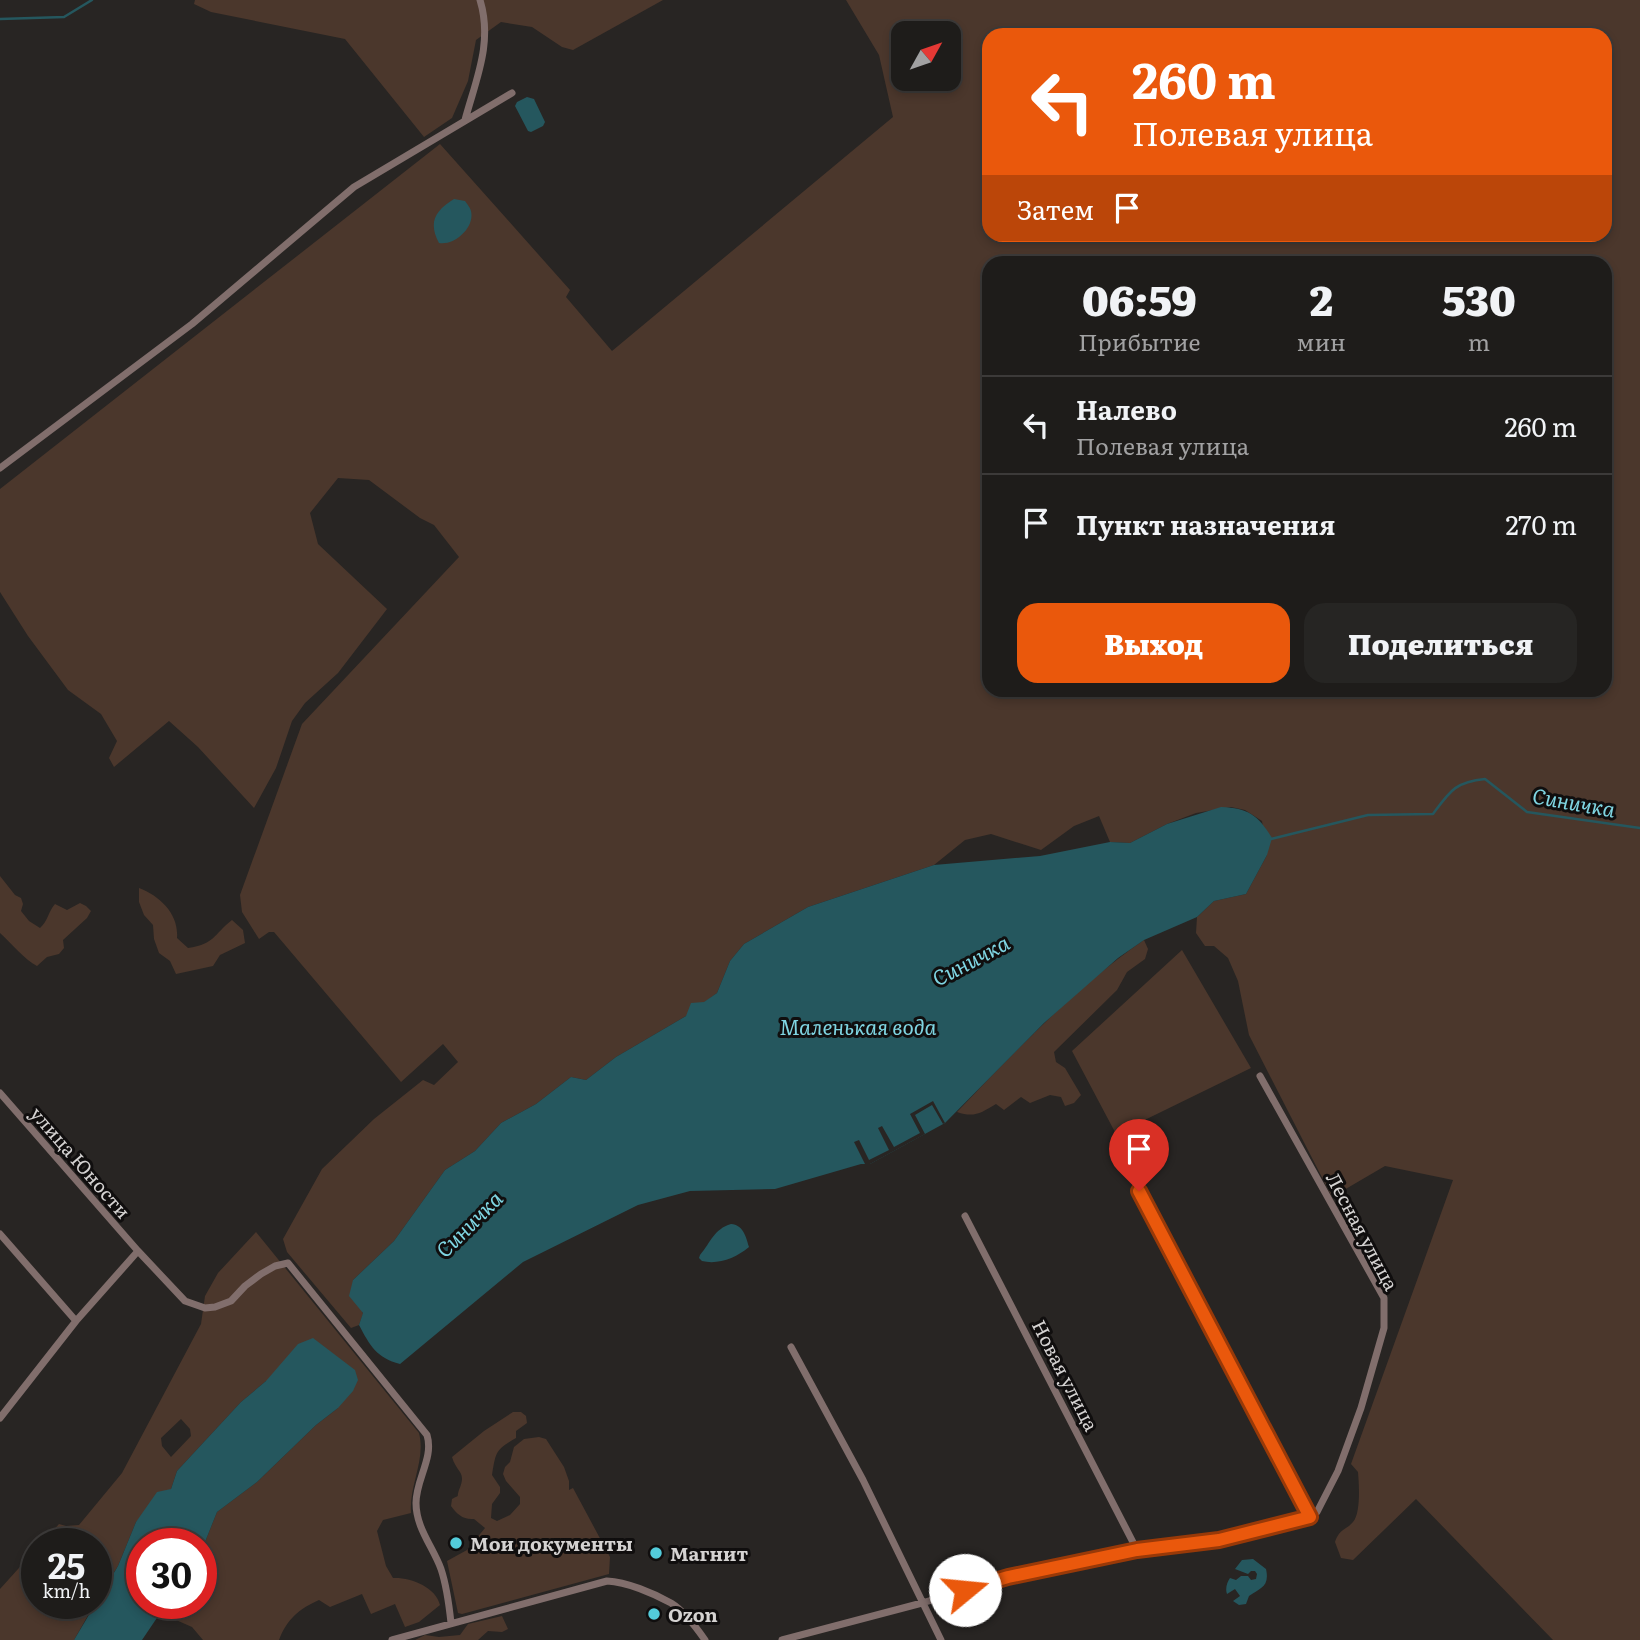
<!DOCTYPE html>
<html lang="ru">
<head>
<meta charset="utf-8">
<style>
	:root { --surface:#1e1c1a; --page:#262523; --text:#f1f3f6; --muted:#a1a1a2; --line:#3c3a39; --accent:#ea580c }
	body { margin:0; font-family:Literata,serif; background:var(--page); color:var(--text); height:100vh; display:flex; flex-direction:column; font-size:26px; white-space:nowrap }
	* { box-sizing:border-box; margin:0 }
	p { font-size:23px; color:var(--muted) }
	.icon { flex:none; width:38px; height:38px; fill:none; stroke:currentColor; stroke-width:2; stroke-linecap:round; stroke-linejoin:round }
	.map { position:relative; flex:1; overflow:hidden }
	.side { position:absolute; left:982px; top:256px; width:630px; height:441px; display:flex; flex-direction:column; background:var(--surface); border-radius:21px; box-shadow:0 4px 10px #0003,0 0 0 2px var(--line) }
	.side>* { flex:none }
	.top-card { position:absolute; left:982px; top:28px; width:630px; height:214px; border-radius:21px; box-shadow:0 4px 10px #0003,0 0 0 2px var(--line); background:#ea580c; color:#fff; overflow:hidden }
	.needle { width:46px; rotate:50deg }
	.controls { position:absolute; left:891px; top:21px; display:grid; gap:14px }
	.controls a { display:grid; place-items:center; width:70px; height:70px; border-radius:14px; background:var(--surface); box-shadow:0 4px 10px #0003,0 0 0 2px var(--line); font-size:35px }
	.speed { position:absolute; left:21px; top:1528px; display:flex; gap:14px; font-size:35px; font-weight:700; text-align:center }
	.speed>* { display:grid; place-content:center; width:91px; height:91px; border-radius:50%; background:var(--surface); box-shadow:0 4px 10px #0003,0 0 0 2px var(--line); line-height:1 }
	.speed small { font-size:18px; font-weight:400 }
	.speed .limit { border:10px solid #d22; background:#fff; color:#111 }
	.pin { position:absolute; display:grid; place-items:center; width:60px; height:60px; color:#fff; margin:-72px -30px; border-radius:50% 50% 50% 0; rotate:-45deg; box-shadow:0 0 7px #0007 }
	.pin .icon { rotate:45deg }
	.me { position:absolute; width:77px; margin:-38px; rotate:73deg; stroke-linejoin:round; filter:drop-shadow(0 0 5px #0008) }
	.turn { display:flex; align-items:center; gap:24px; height:147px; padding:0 35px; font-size:32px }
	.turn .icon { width:91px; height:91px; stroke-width:2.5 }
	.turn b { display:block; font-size:49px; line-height:60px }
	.then { display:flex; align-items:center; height:66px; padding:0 35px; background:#0003; gap:14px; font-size:26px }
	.eta { display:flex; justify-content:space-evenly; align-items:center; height:119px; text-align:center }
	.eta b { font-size:42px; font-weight:800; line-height:49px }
	.cta { display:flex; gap:14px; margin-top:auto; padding:14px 35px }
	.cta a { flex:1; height:80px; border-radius:21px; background:var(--accent); color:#fff; font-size:28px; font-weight:800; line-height:80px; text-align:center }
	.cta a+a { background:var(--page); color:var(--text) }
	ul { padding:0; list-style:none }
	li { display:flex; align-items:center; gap:21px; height:98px; padding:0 35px; border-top:2px solid var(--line) }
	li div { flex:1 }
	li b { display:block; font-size:26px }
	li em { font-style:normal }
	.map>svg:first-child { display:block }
	.green { fill:#4b372c; fill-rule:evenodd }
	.water { fill:#25575e }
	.pier { fill:#282523 }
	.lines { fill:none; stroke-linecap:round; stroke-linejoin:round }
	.stream { stroke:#25575e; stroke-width:2.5 }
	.street { stroke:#816e6c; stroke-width:7 }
	.route-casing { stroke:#983908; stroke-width:18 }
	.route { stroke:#ea580c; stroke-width:12 }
	.poi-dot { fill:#53cbda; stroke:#100e0e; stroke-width:2.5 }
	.labels { text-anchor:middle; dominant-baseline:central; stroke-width:6; stroke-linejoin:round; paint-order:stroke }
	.street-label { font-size:19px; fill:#d4d2d1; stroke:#100e0e }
	.poi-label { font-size:19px; font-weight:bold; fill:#d4d2d1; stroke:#100e0e; text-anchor:start }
	.water-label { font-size:21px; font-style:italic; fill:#7fd5e2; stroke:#100e0e }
</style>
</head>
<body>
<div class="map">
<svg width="1640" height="1640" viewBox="0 0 1640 1640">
	<rect width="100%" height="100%" fill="#282523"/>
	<!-- green -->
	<path class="green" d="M195,0H663L573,50L562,47L532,27L501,22L476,40L468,81L452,118L424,137L345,39L211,12L194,4Z
		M846,0H1640V1640H1553L1416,1499L1353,1560L1341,1558L1335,1542C1340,1528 1345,1531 1353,1522C1361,1513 1359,1484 1358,1472L1351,1464L1453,1180L1385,1166L1332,1197L1249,1035L1238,981L1228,958L1214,946H1205L1196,933L1197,917L1214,901L1246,894L1267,855L1262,821L1245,810L1231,807L1196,813L1167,824L1130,843L1110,842L1099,816L1074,826L1041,850L991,834L965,840L934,865L808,907L744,944L730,961L717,993L686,1016L616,1057L586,1080L571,1077L536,1104L501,1123L475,1151L445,1170L394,1241L353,1280L363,1314L359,1325L351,1328L287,1252L283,1239L322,1169L374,1119L423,1080L434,1085L458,1062L443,1044L401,1082L274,932H269L259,939L242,912L240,895L302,724L459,557L434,525L420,518L369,480L338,478L310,513L318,544L387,609L338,673L305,703L292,721L276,768L254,808L198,747L169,721L114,767L109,758L117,741L101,714L68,690L28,636L0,592V489L440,144L570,290L566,297L612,351L893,117L879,55ZM903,33H948V79H903ZM989,35H1605V234H989ZM989,262H1605V690H989Z
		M0,876L15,895L21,898L23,904L21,911L29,921L40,928C48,921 48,912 55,904L67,910L80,903L86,906L91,911L87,918L63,940L64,948L59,954L47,957L37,966C25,960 11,943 0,933Z
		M139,888C160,896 179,914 177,938L188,948C215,944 213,935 232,920L243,930L245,943L220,955L213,966L176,974L170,961L159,953L154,939L153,925L144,915L139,902Z
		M1144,940L1148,949L1145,959L1127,972L1117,990L1054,1052L1056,1062L1065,1068L1081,1095L1074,1103L1065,1106L1061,1097L1050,1095L1030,1103L1021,1097L1004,1110L996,1104C981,1113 974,1118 957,1112C1016,1051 1074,988 1144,940Z
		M1182,950L1251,1068L1116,1134L1072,1051Z
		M256,1232L419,1433C426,1460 409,1485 411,1513L383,1520L377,1531L386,1566L393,1578C410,1577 436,1587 440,1605L419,1622L405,1627L395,1604L371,1614L362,1594L330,1607L319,1600C299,1609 287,1619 279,1640H203L192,1627L160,1613L167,1603H201V1552L217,1512L257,1482L316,1425L338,1408L266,1381L241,1402L177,1471L171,1489L136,1522L118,1566L96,1601V1544H41L59,1524L66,1526L79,1525L122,1473L201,1324L205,1296L218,1273ZM181,1419L190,1429L191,1436L171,1457L162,1446L161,1438Z
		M513,1412H521L526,1416L527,1423L516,1431V1438C495,1450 496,1452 492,1475L500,1487V1493L492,1504L491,1518L497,1521L510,1515L520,1504V1497L506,1481L503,1474L505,1467L510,1462L514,1447L524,1439L539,1437L546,1439L564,1467L569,1481V1490L573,1488L610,1557L609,1574L462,1614L458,1613L447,1561L467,1550L485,1528L474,1519C463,1520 457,1514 451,1506L452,1499C461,1494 456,1499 459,1490C467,1471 457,1474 452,1457L484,1431Z
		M37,1548V1603H95L74,1640H0V1589Z
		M502,1616L508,1629L502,1632L488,1631L478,1640H415L425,1635L439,1637L460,1635L468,1624Z"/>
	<!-- water -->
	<path class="water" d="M527,97L534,99L545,122L543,126L531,132L528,131L515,106L517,102Z
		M454,199L465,201C467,204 470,207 471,211C475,228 454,246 439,243C428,222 435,211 454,199Z
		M1221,807C1248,808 1258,815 1272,838L1267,855L1246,894L1214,901L1197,917L1144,940L1118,958L1044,1023L945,1123L870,1164H861L775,1189L690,1191L638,1205L523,1262L400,1364C377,1358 370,1346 359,1325L363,1313L349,1296L353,1280L394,1241L445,1170L475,1151L501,1123L536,1104L571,1077L586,1080L616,1057L686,1016L691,1003L704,1002L717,993L730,961L744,944L808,907L934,865L1040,856L1110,842L1130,843L1167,824Z
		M731,1224C743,1225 746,1236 749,1247C736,1258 718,1265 702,1261L699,1258L700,1255C711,1242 714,1229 731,1224Z
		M313,1338L355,1370L358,1380L353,1391L338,1408L316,1425L257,1482L217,1512L201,1552V1544H142V1603H167L142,1640H74L118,1566L136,1522L157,1492L171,1489L177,1471L241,1402L266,1381L298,1344Z
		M1253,1559L1266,1569C1270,1587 1260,1588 1249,1596L1246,1604L1239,1605L1233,1601L1240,1596L1235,1589L1227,1594C1225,1589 1227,1582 1230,1578L1236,1580L1241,1576H1248L1251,1580L1256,1579L1257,1574L1255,1571H1251L1248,1574L1235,1569L1242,1560Z"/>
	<!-- pier -->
	<path class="pier" d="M933,1101L945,1123L943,1124L932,1105L915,1115L925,1134L870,1164H865L854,1142L859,1140L869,1160L889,1150L878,1128L882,1126L894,1147L920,1133L910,1114Z"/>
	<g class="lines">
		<!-- stream -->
		<path class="stream" d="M0,19L64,17L92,0
			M1271,839L1368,815L1433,814C1450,791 1455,782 1485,779L1527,812L1640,828"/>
		<!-- street -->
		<path class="street" d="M465,120C476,79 493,43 480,0
			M0,468L192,324L354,187L512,93
			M0,1093L138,1251L185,1301L205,1308L215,1307L231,1301L245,1286L261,1274L275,1266L288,1263L427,1435C434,1458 416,1479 416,1503C416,1528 433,1547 441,1569C447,1587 449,1604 451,1623
			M1139,1191L1310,1517
			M965,1216L1137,1550
			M0,1234L76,1321
			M791,1347L863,1480L941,1640
			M0,1418L76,1321L138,1251
			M392,1640L607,1581C627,1582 653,1593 671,1603C684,1611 696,1627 705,1640
			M782,1640L922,1603L1008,1577L1137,1550L1219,1540L1310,1517L1317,1512L1338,1471L1361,1408L1384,1328V1298L1260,1076"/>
	</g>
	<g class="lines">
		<!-- route casing -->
		<g class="route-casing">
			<path id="route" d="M965,1590L1008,1577L1137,1550L1219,1540L1310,1517L1139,1191"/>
		</g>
		<!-- route -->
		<use href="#route" class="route"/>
	</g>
	<!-- markers -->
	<g class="poi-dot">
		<circle cx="456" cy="1543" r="7"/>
		<circle cx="656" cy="1553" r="7"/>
		<circle cx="654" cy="1614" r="7"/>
	</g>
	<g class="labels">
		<!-- street labels -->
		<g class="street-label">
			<text transform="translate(81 1162) rotate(49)">улица Юности</text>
			<text transform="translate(1363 1231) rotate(62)">Лесная улица</text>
			<text transform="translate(1066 1375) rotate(63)">Новая улица</text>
		</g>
		<!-- poi labels -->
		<g class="poi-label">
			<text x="470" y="1543">Мои документы</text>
			<text x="670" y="1553">Магнит</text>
			<text x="668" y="1614">Ozon</text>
		</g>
		<!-- water labels -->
		<g class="water-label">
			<text transform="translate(1574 801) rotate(10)">Синичка</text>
			<text transform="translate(970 959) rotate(-28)">Синичка</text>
			<text x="858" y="1025">Маленькая вода</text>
			<text transform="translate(468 1223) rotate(-45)">Синичка</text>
		</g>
	</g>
</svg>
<div class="controls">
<a><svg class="needle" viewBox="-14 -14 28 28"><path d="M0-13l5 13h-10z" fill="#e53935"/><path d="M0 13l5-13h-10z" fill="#a1a1a2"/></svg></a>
</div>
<div class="speed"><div>25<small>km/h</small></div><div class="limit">30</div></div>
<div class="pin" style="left:1139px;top:1191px;background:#d93025"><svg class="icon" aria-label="arrive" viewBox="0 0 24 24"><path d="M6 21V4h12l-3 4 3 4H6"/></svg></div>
<svg class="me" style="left:965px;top:1590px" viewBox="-20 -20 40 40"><circle r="19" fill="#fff"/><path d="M0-13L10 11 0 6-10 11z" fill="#ea580c"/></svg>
<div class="top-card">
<div class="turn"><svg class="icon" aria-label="left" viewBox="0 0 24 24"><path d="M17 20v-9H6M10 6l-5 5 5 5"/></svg><div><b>260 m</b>Полевая улица</div></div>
<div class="then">Затем<svg class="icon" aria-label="arrive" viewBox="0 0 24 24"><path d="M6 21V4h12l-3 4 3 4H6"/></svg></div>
</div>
<section class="side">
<div class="eta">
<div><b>06:59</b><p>Прибытие</p></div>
<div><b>2</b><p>мин</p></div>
<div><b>530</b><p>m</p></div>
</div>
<ul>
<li><svg class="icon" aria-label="left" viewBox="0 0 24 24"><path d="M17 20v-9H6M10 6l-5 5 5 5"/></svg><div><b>Налево</b><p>Полевая улица</p></div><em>260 m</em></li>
<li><svg class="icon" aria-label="arrive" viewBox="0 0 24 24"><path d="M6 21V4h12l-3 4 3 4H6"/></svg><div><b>Пункт назначения</b></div><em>270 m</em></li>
</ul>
<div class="cta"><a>Выход</a><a>Поделиться</a></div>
</section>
</div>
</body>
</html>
